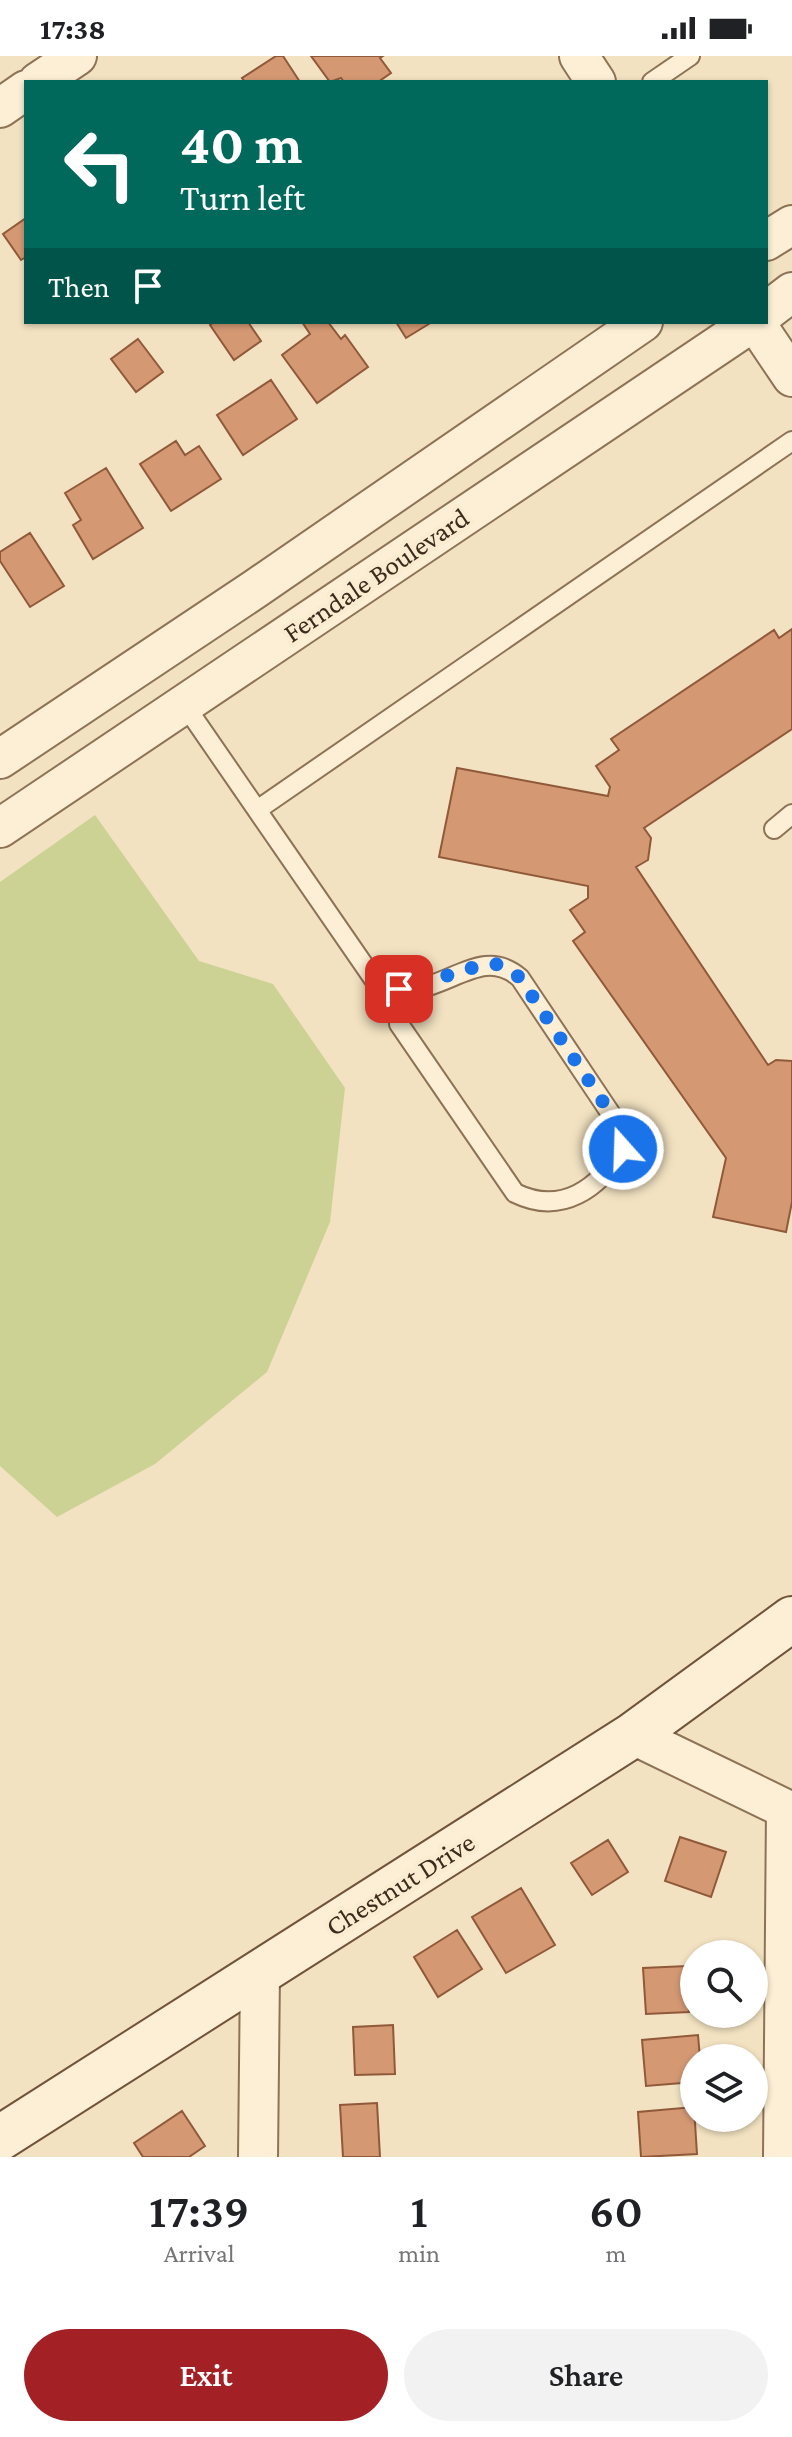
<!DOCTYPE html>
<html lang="en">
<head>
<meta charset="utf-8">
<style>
	:root { --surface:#fff; --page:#f2f2f2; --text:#202124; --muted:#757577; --accent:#a32025 }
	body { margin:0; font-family:"Crimson Pro",serif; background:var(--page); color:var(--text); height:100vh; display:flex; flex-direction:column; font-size:30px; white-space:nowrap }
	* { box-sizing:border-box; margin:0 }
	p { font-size:26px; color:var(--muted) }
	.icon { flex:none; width:44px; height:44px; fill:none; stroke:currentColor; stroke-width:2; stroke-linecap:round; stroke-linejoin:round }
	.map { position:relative; height:2101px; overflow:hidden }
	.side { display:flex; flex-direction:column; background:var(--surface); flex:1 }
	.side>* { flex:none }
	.guide { position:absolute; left:24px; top:24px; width:744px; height:244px; border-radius:0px; box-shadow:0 2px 6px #0004; background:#00695c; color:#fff; overflow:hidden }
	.tools { position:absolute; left:680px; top:1884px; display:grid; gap:16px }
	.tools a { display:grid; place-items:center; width:88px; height:88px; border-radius:50%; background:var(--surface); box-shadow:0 2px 6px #0004; font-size:40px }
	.pin { position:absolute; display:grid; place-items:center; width:68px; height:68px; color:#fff; margin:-34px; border-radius:16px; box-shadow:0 4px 12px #0006 }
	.me { position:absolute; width:88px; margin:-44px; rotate:340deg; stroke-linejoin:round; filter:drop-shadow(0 0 6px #0008) }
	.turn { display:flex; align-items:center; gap:28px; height:168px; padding:0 24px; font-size:36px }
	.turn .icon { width:104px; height:104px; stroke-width:2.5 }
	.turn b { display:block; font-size:56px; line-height:68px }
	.then { display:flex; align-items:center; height:76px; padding:0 24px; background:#0003; gap:16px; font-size:30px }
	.eta { display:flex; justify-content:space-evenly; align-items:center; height:136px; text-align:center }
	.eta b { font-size:48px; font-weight:600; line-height:56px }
	.cta { display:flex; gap:16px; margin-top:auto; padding:16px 24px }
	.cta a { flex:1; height:92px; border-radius:48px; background:var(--accent); color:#fff; font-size:32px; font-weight:600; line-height:92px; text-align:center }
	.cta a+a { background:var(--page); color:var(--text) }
	.status { display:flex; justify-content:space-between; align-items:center; height:56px; padding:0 40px; background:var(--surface); direction:ltr }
	.status svg { height:22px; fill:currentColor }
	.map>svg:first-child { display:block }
	.green { fill:#ccd294 }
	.building { fill:#d49973; stroke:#90593a; stroke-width:2 }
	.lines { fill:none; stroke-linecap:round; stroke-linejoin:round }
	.lane-casing { stroke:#8e7256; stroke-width:22 }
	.street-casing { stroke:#8e7256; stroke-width:42 }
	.secondary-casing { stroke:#70533a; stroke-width:48 }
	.lane { stroke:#fcefd5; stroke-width:18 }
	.street { stroke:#fcefd5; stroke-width:38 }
	.secondary { stroke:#fcefd5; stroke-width:44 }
	.route { stroke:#1a73e8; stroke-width:14; stroke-dasharray:0 25.2 }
	.labels { text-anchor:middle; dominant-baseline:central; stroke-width:8; stroke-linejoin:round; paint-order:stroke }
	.street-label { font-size:28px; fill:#3c2b1c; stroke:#f9ecd1 }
</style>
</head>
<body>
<div class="status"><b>17:38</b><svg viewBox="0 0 49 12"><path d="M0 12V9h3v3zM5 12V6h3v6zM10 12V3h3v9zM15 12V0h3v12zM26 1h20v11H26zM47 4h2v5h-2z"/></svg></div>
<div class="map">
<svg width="792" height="2101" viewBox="0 0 792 2101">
	<rect width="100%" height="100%" fill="#f2e2c1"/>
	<!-- green -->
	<path class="green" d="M95,759L199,905L273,928L345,1032L330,1166L267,1316L155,1408L57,1461L0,1410V826Z"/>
	<!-- building -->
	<path class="building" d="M276,0H283L300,26H245L242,22Z
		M311,0H383L380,2L391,17L378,26H344L341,22L330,26Z
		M26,162V201L21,204L3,178Z
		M214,266H248L261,285L234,304L210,269Z
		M302,266H328L341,283L345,279L368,311L317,347L282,299L310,278Z
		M396,266H432L406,282Z
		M138,283L163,316L136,336L111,303Z
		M271,324L297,363L243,399L217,359Z
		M176,385L185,399L199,390L221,423L171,455L140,408Z
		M106,412L143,472L93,503L73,469L81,464L65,437Z
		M30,477L64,530L30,551L0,505V496Z
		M792,573V673L644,772L651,782L648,804L636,811L768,1009L776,1004L792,1005V1146L786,1176L713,1161L726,1102L573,885L585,876L570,854L588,842V830L439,801L457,712L608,740L610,731L596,710L619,694L611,683L774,574L779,582Z
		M680,1781L726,1796L711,1841L665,1825Z
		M608,1784L628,1816L592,1839L571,1807Z
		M521,1832L555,1889L506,1917L472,1861Z
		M457,1874L482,1913L438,1941L414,1901Z
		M687,1910L689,1956L646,1958L643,1912Z
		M393,1969L395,2018L355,2019L353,1971Z
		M698,1979L700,2002H694V2026L646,2030L642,1984Z
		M377,2047L380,2101H343L340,2049Z
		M694,2051L697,2098L641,2101L638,2056Z
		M182,2055L205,2090L189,2101H143L134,2087Z"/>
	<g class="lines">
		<!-- lane casing -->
		<g class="lane-casing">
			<path id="lane" d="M652,26L690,0
				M184,648L257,754
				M774,773L792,758
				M399,933V968L515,1137C562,1160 599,1132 623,1093L621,1073L520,922C487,893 457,924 421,932C405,935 391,931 377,928L257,754L792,385"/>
		</g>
		<!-- street casing -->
		<g class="street-casing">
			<path id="street" d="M579,0L596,26
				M38,26L77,0
				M0,52L26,34
				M766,185L792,169
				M766,256L792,236
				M755,266L792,321
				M0,703L255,533L643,266
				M0,772L753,266
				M633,1679L792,1756
				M258,2101L260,1917
				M783,2101L786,1754"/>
		</g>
		<!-- secondary casing -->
		<g class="secondary-casing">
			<path id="secondary" d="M0,2082L633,1679L792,1563"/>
		</g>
		<!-- lane -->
		<use href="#lane" class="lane"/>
		<!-- street -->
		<use href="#street" class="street"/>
		<!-- secondary -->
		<use href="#secondary" class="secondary"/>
	</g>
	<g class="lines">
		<!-- route -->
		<path class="route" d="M399,933C427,931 482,901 505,910C510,912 516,919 520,922L621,1073L623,1093"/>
	</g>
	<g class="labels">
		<!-- street labels -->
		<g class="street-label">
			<text transform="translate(376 519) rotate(-34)">Ferndale Boulevard</text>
			<text transform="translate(400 1828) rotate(-32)">Chestnut Drive</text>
		</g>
	</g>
</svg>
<div class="tools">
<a><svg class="icon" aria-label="search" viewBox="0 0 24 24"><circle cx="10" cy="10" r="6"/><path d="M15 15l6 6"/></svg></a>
<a><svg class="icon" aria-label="layers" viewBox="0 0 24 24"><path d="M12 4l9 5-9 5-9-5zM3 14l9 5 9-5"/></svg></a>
</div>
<div class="pin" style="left:399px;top:933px;background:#d93025"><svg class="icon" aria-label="arrive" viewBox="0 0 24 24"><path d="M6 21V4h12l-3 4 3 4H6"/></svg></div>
<svg class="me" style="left:623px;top:1093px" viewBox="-20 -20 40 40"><circle r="17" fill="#1a73e8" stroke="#fff" stroke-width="3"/><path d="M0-11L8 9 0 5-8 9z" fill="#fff"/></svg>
<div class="guide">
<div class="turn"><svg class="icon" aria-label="left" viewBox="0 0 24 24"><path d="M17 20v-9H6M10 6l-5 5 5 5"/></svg><div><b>40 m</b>Turn left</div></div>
<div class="then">Then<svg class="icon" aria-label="arrive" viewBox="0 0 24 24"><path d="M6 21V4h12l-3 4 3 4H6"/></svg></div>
</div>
</div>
<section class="side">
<div class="eta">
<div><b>17:39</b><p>Arrival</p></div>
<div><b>1</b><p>min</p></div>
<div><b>60</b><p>m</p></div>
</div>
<div class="cta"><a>Exit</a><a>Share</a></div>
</section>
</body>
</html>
